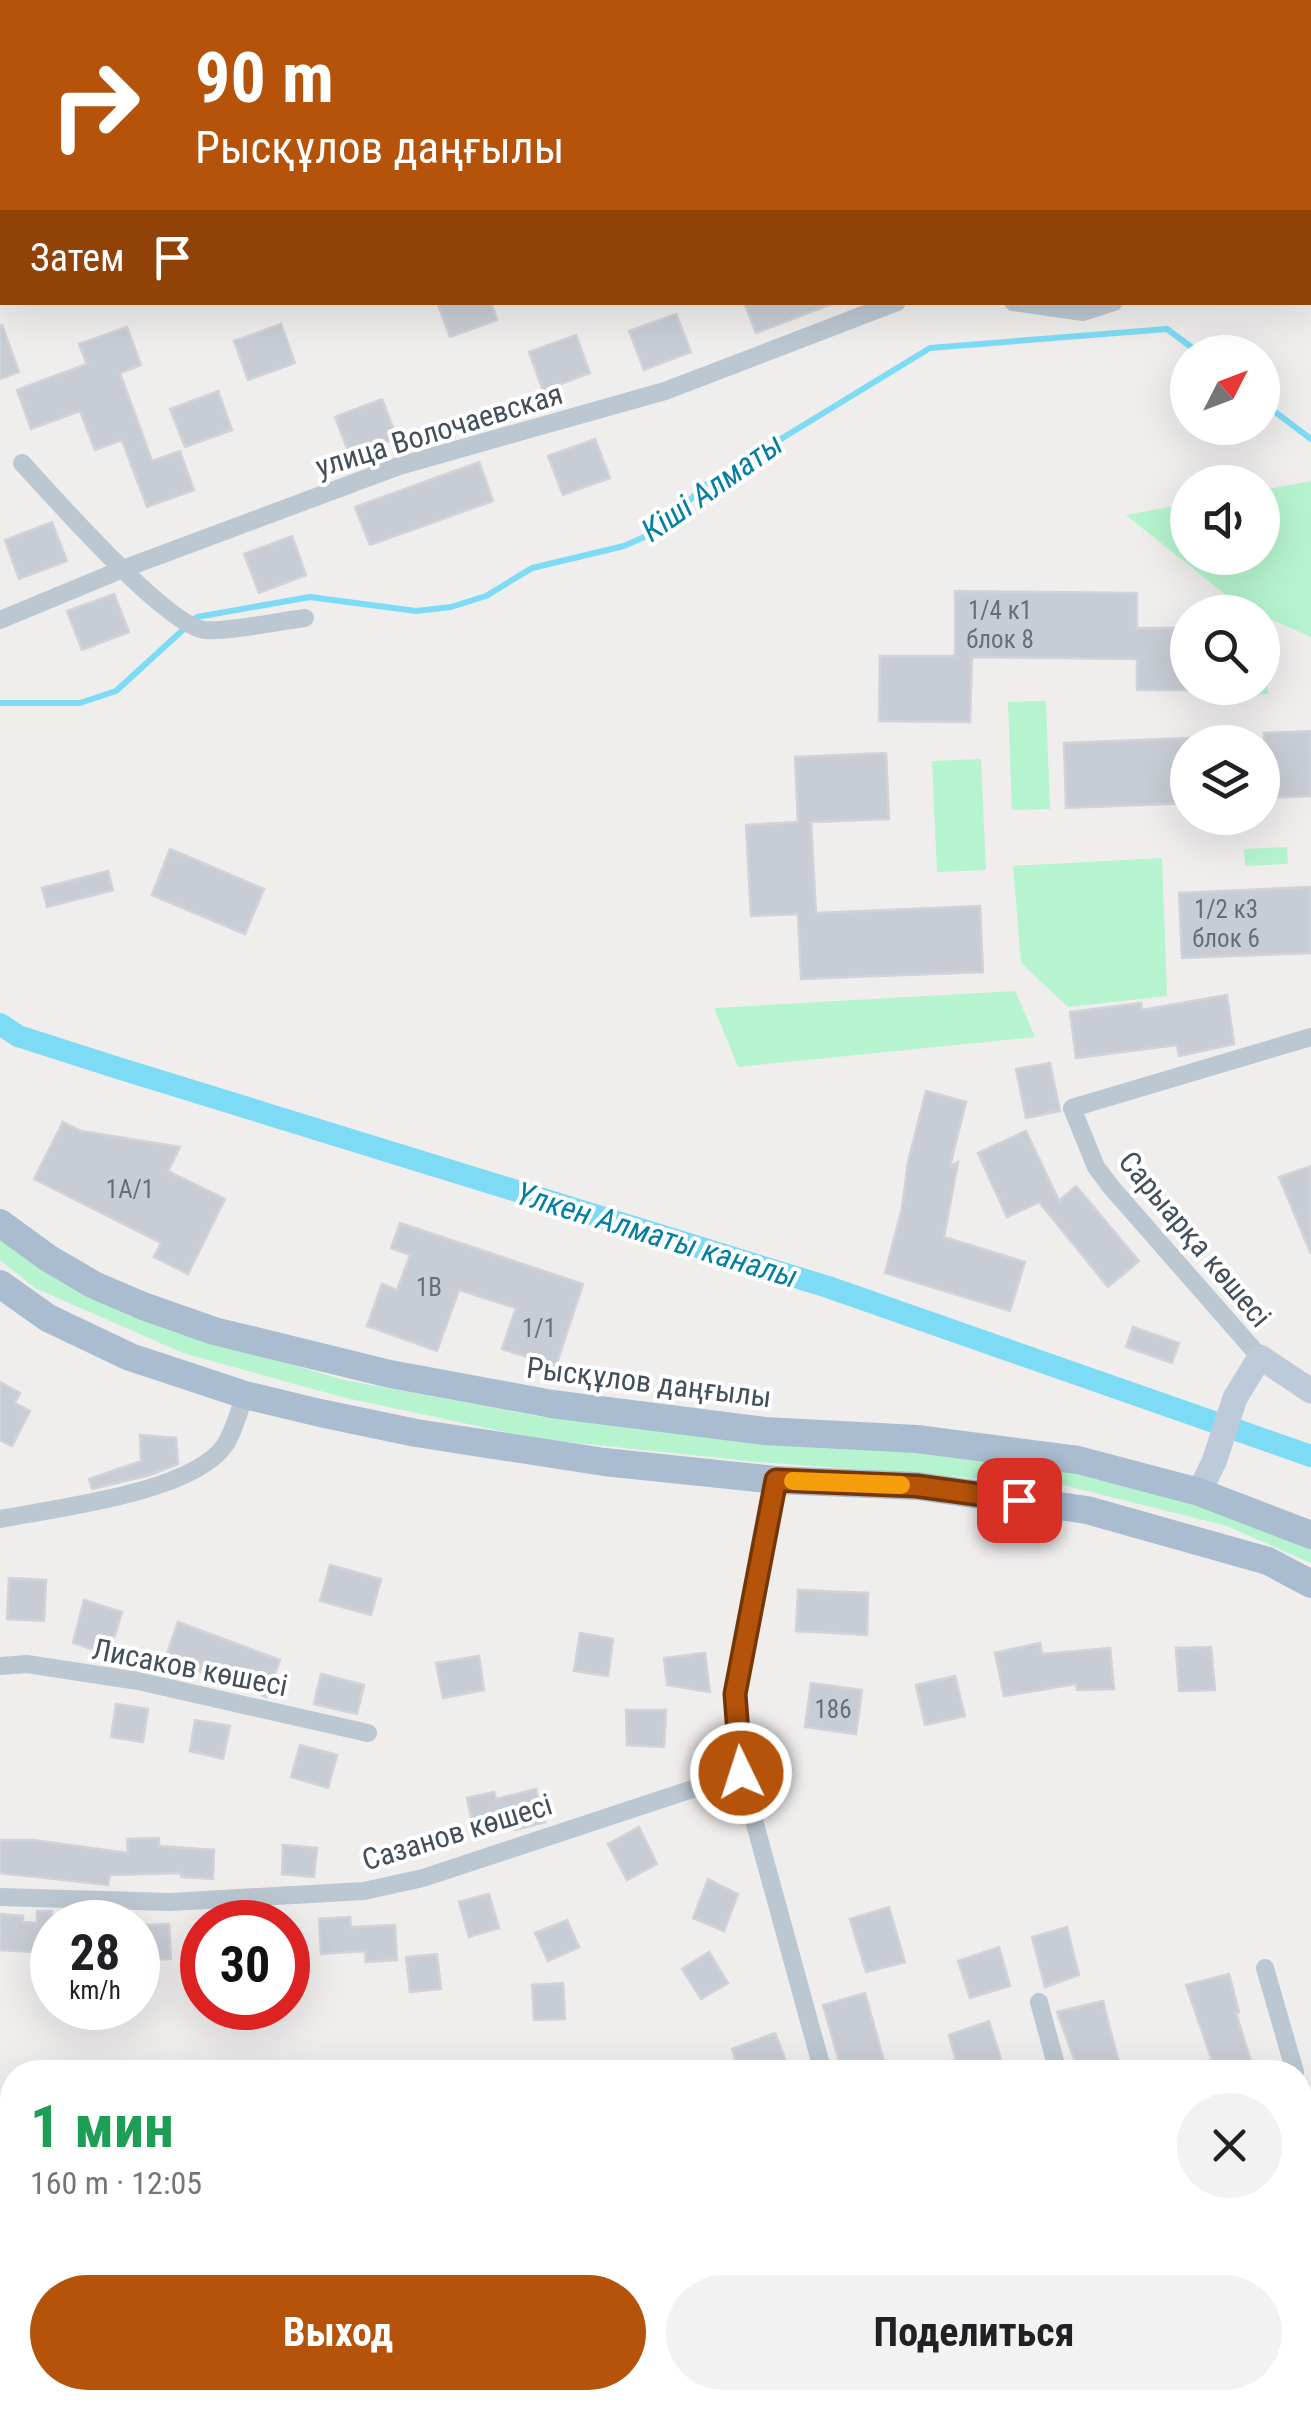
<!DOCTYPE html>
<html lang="ru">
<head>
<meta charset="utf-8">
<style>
	:root { --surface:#fff; --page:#f2f2f2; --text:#202124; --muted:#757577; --accent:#b45309 }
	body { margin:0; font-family:"Roboto Condensed",sans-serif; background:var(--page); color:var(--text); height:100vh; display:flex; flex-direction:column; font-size:38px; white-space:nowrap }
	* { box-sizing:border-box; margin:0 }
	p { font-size:32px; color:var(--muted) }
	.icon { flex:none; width:55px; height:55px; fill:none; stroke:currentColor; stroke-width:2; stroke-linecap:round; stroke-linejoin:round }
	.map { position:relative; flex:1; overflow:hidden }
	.sheet { position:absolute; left:0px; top:2060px; width:1312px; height:350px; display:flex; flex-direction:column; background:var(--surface); border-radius:40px 40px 0 0; box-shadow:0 10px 40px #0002 }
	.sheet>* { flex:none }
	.banner { position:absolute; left:0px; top:0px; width:1312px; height:305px; box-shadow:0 10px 40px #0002; background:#b45309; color:#fff; overflow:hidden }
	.needle { width:65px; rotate:48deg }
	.fabs { position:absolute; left:1170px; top:335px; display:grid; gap:20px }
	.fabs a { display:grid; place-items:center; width:110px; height:110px; border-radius:50%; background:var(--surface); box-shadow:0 10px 40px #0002; font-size:50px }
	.speed { position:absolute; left:30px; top:1900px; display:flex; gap:20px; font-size:50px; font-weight:700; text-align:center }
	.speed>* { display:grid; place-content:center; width:130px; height:130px; border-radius:50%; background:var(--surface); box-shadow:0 10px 40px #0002; line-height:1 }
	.speed small { font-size:25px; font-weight:400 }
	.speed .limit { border:15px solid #d22; background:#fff; color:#111 }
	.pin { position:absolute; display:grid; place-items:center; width:85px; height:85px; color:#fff; margin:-42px; border-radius:20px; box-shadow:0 5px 15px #0006 }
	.me { position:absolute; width:110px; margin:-55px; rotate:356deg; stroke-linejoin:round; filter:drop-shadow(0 0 8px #0008) }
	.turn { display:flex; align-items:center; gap:35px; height:210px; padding:0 30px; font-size:45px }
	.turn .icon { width:130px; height:130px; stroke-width:2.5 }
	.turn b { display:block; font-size:70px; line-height:85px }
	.then { display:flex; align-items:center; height:95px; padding:0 30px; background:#0003; gap:20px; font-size:38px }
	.round { display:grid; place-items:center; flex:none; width:105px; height:105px; border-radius:52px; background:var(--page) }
	.overview { display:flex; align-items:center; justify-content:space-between; height:170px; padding:0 30px }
	h1 { font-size:60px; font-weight:700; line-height:75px; color:#1e9e55 }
	.action { display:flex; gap:20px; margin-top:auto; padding:20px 30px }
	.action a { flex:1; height:115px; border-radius:60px; background:var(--accent); color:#fff; font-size:40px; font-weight:700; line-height:115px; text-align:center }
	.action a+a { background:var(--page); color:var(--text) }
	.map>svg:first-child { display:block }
	.green { fill:#b5f4ce }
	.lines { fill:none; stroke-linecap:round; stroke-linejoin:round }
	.stream { stroke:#7ddbf5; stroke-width:6 }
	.canal { stroke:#7ddbf5; stroke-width:22 }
	.building { fill:#c8ccd4; stroke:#d0d3da; stroke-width:2.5 }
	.street { stroke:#bbc7d1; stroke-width:18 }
	.secondary { stroke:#bdcad9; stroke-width:25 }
	.primary { stroke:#a9bcd0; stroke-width:28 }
	.route-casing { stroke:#753606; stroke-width:25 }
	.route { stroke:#b45309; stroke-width:18 }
	.slow { stroke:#f59e0b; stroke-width:18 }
	.labels { text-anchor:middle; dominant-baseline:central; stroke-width:8; stroke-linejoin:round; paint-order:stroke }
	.number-label { font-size:25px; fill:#646f7a }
	.street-label { font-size:30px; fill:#43505c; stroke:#fff }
	.water-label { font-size:32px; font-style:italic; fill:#027fa3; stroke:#fff }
</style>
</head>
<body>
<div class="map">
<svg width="1311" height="2410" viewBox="0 0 1311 2410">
	<rect width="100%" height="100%" fill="#f0eded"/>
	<!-- green -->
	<path class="green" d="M1311,481V637L1263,616L1262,612L1241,607L1126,515L1187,504L1188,558H1262L1263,490Z
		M1263,632H1265L1268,694L1229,696V688H1262Z
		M1046,701L1050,809L1012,810L1008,702Z
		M981,759L986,870L937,872L932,761Z
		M1287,847L1288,864L1245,866L1244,849Z
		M1162,858L1167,996L1068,1007L1021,963L1013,866Z
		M1015,991L1035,1037L738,1067L714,1008Z
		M0,1234L182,1332L344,1380L537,1416L1063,1467L1232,1512L1311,1546V1563L1227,1526L1063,1485L758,1462L538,1439L342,1397L183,1353L35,1288L0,1260Z"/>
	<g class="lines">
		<!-- stream -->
		<path class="stream" d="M1262,402L1311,439
			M0,703H80L116,691L197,617L310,597L416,611L451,607L486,596L532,568L624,546L660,530L704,486L930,348L1167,329L1198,352"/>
		<!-- canal -->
		<path class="canal" d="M0,1024L18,1036L118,1068L828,1287L1311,1456"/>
	</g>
	<!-- building -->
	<path class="building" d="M437,302H491L497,320L450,337Z
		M744,302H832V304L756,333Z
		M676,314L691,352L644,370L629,331Z
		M281,324L295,363L248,380L234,341Z
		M2,325L19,372L0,379V326Z
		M127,327L141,365L120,373L152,461L180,451L194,490L147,507L122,440L95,450L80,411L31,429L17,390L87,364L79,344Z
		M576,335L590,373L543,391L529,352Z
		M218,391L232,430L185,447L170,409Z
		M382,399L397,438L350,456L335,417Z
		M595,439L610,478L563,495L548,456Z
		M479,462L493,501L370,545L355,507Z
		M52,522L67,561L19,579L5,540Z
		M292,536L306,575L259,593L244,554Z
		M955,591L1137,593V628H1188V690H1137V659L972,657L970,722L879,721L880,656H955Z
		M114,594L129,632L82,650L67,611Z
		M1311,731V796L1267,798L1264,733Z
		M1188,738V803L1066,808L1064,743Z
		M886,753L889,819L811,822L816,913L980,906L983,972L801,979L798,914L751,916L746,825L798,822L795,757Z
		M170,849L264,889L245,934L152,895Z
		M108,871L113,890L47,907L42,888Z
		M1311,887V953L1182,958L1179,893Z
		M1227,995L1234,1044L1179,1056L1177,1045L1076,1058L1070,1012L1141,1003L1142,1010Z
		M1050,1063L1060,1111L1026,1118L1016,1069Z
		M926,1091L966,1102L950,1166L958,1162L944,1237L1025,1262L1010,1311L885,1273L902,1208L908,1162Z
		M63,1122L81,1131L180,1147L168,1171L225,1199L188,1274L154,1257L161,1243L34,1179Z
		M1026,1131L1059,1201L1076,1186L1139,1261L1108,1287L1039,1202L1007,1217L978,1153Z
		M1311,1166V1254L1279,1177Z
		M400,1223L583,1284L556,1366L502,1349L516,1308L459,1290L437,1351L367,1326L382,1284L397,1290L410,1255L391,1248Z
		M1133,1327L1179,1343L1172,1363L1126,1347Z
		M0,1382L20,1393L15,1403L30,1411L12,1446L0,1440Z
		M140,1435L176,1438L178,1464L150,1475L92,1489L89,1479L141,1461Z
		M330,1565L381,1579L371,1615L320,1601Z
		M9,1578L46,1580L44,1621L7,1619Z
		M798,1590L868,1593L867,1635L796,1631Z
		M84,1600L122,1612L109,1655L73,1643Z
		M178,1622L280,1660L266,1697L202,1669L201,1672L165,1659Z
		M580,1633L613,1639L608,1676L574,1671Z
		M1040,1643L1042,1654L1110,1648L1114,1689L1077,1690L1076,1684L1004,1696L995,1653Z
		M1211,1647L1215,1690L1179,1691L1176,1648Z
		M705,1653L710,1692L667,1685L664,1658Z
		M479,1656L484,1690L443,1698L436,1663Z
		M321,1674L364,1685L357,1714L314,1704Z
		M955,1676L965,1716L925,1725L916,1685Z
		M811,1683L862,1690L856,1734L805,1727Z
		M116,1704L148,1709L143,1742L111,1737Z
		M626,1710H666L664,1747L627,1745Z
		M195,1720L230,1726L223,1759L190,1751Z
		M300,1745L337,1755L328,1788L291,1777Z
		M536,1789L545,1822L515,1830L514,1827L491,1832L487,1823L473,1828L467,1798L494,1792L496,1799Z
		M639,1827L657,1864L627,1880L608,1844Z
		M159,1838V1846L214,1850L213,1879L181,1877V1873L110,1875L108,1885L0,1873V1840H33L128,1853L127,1839Z
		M283,1845L317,1848L314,1877L282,1874Z
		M708,1879L738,1894L724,1931L693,1918Z
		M489,1894L499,1928L469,1937L459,1902Z
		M889,1907L905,1962L866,1972L850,1919Z
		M37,1911H52V1959L36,1958V1952L0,1950V1914L23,1916V1922L37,1923Z
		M350,1917L351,1927L395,1925L397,1960L366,1962L365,1951L321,1954L319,1919Z
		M567,1920L579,1947L548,1961L535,1933Z
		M169,1924L171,1959L139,1960L138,1925Z
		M1067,1927L1079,1975L1045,1987L1032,1937Z
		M999,1947L1010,1986L970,1998L958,1961Z
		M709,1952L728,1983L701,1999L682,1969Z
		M437,1954L441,1989L410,1992L406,1957Z
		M1229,1974L1239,2012L1236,2013L1254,2072H1216L1186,1985Z
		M563,1983L565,2019L534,2020L532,1985Z
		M865,1993L887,2072H842L823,2005Z
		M1103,2001L1121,2072H1079L1057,2012Z
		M989,2021L1003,2066L981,2072H959L949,2035Z
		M775,2033L790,2072H740L732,2049Z"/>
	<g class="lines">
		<!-- street -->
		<path class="street" d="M447,0L448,2
			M499,2L508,0
			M1310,277H1311
			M1013,302L1083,312L1114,302
			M22,463C53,496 166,626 205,630C231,632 278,621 305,618
			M0,620L123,569L399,466L665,391L897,302
			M1260,1357L1111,1187L1096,1167L1072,1108L1311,1037
			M776,1480L735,1695L741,1773L823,2072
			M0,1519C56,1508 192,1493 225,1445C234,1432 239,1410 245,1395
			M0,1666L27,1664L138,1681L368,1733
			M0,1897L170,1902L364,1891L423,1878L741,1773
			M1265,1968L1295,2072
			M1039,2002L1058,2072
			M1300,2089L1311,2126
			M0,2230L12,2229
			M1300,2245L1311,2242
			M0,2397H12
			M197,2398L583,2402L606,2405L610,2410
			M911,2398L914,2410
			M1145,2398L1148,2410"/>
		<!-- secondary -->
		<path class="secondary" d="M0,0L2,9
			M0,187L2,185
			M1199,1492L1214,1462L1235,1398L1260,1357L1311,1391"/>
		<!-- primary -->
		<path class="primary" d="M0,1223L48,1258L94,1285L143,1306L214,1331L390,1374L552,1404L765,1431L917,1439L1078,1460L1199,1492L1311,1535
			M0,1284L48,1318L130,1357L245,1395L320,1413L416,1433L604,1462L776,1480L917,1486L1087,1510L1268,1561L1311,1584"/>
	</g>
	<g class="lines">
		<!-- route casing -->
		<g class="route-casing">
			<path id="route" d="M741,1773L735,1694L776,1480L917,1486L1019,1500"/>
		</g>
		<!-- route -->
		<use href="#route" class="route"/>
		<!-- slow -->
		<path class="slow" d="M793,1481L901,1485"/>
	</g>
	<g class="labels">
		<!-- number labels -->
		<g class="number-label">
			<text x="1000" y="610">1/4 к1<tspan x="1000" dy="29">блок 8</tspan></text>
			<text x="1226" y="909">1/2 к3<tspan x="1226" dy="29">блок 6</tspan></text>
			<text x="130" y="1189">1А/1</text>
			<text x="429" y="1287">1В</text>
			<text x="539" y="1328">1/1</text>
			<text x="833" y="1709">186</text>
		</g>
		<!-- street labels -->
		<g class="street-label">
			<text transform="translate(439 430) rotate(-17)">улица Волочаевская</text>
			<text transform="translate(1195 1239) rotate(50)">Сарыарқа көшесі</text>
			<text transform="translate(649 1382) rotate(7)">Рысқұлов даңғылы</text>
			<text transform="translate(190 1667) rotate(11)">Лисаков көшесі</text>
			<text transform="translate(457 1832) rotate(-17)">Сазанов көшесі</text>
		</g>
		<!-- water labels -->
		<g class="water-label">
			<text transform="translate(712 487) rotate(-35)">Кіші Алматы</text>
			<text transform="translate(657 1235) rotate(17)">Үлкен Алматы каналы</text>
		</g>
	</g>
</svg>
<div class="fabs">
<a><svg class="needle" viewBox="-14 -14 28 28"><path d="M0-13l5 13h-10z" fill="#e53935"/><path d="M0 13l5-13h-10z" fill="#757577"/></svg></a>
<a><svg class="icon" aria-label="sound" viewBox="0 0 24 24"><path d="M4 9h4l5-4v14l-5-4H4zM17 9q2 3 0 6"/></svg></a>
<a><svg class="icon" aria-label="search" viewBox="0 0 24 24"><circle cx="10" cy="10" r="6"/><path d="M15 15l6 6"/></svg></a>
<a><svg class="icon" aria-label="layers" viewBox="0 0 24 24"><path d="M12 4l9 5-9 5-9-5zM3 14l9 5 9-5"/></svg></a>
</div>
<div class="speed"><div>28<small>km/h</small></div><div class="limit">30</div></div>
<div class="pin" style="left:1019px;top:1500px;background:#d93025"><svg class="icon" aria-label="arrive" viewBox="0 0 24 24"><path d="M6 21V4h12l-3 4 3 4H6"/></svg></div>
<svg class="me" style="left:741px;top:1773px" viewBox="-20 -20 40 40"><circle r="17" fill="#b45309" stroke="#fff" stroke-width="3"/><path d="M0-11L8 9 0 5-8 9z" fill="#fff"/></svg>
<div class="banner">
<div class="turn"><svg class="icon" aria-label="right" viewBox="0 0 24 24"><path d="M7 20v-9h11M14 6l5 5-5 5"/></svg><div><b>90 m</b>Рысқұлов даңғылы</div></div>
<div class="then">Затем<svg class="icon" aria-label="arrive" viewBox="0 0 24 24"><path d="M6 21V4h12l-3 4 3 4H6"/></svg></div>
</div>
<section class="sheet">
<div class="overview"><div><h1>1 мин</h1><p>160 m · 12:05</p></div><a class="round"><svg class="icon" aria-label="close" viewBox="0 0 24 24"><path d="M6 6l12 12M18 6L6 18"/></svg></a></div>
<div class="action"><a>Выход</a><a>Поделиться</a></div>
</section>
</div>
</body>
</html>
